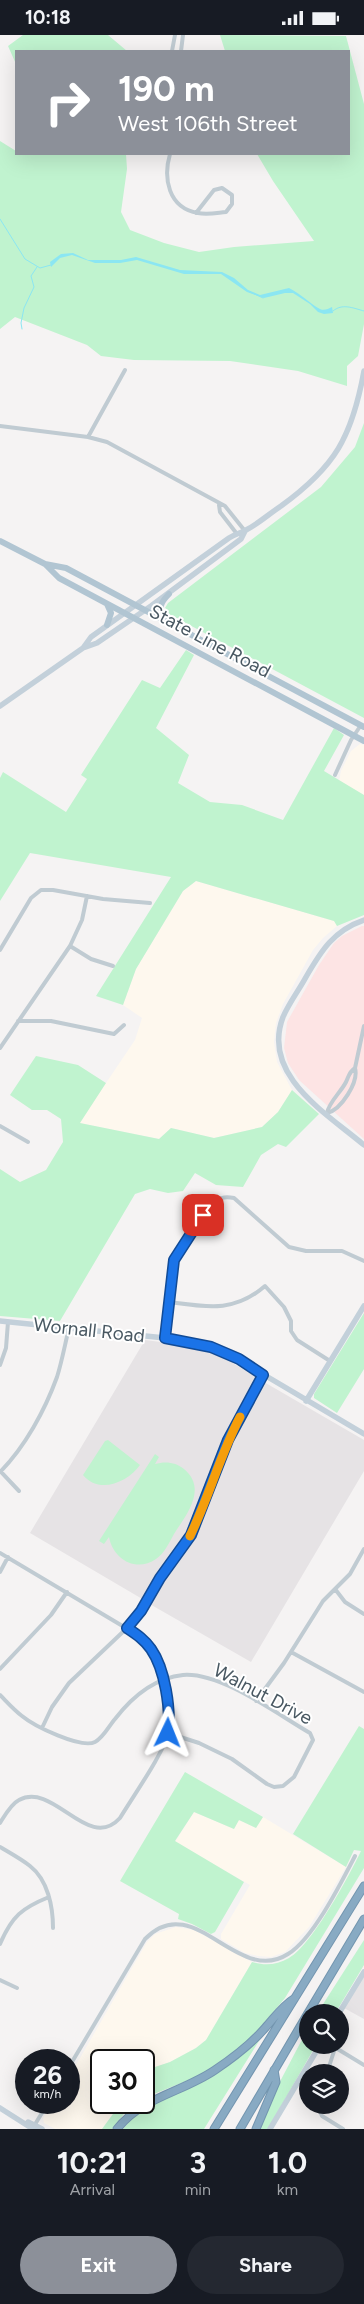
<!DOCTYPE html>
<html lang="en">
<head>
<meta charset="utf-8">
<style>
	:root { --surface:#171b24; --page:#242831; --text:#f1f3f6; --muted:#9ea1a6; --accent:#8c9099 }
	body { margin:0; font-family:Figtree,sans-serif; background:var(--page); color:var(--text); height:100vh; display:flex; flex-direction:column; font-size:19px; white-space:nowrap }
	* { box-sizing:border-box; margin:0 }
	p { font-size:16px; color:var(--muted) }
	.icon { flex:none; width:28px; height:28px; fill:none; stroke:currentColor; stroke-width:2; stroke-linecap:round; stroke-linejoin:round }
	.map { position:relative; height:2094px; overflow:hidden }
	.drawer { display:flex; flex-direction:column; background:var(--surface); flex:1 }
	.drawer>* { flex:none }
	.guide { position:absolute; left:15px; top:15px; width:335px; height:105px; border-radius:0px; box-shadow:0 5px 20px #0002; background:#8c9099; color:#fff; overflow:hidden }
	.controls { position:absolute; left:299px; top:1969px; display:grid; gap:10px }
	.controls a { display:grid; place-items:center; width:50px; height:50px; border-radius:50%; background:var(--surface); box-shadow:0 5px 20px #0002; font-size:25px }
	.speed { position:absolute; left:15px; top:2014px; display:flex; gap:10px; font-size:25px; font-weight:700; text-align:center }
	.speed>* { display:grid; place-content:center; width:65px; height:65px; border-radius:50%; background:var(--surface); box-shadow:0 5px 20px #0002; line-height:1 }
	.speed small { font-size:12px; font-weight:400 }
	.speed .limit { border:2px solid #111; border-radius:8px; background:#fff; color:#111 }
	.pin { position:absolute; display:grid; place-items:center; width:42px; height:42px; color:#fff; margin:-21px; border-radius:10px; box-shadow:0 2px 8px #0006 }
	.me { position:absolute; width:55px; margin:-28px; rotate:2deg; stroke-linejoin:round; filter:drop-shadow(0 0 4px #0008) }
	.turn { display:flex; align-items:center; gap:18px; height:105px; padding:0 20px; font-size:22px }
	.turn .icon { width:65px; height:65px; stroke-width:2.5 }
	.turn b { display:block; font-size:35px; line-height:42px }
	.eta { display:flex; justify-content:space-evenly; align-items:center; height:85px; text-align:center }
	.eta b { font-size:30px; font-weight:700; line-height:35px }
	.button { display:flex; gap:10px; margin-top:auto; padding:10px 20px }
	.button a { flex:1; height:58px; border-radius:30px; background:var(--accent); color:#fff; font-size:20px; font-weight:700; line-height:58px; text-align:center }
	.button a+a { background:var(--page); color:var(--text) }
	.status { display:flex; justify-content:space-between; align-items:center; height:35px; padding:0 25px; background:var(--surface); direction:ltr }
	.status svg { height:14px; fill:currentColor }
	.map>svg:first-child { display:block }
	.commercial { fill:#fef8ee }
	.education { fill:#e6e3e5 }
	.medical { fill:#fde4e4 }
	.green { fill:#c0f3cf }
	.water { fill:#8be6f2 }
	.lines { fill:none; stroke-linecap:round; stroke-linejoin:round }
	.stream { stroke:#8be6f2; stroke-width:1 }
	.highway-casing { stroke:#7395af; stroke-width:9 }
	.street { stroke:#c0cbd2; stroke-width:4 }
	.secondary { stroke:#c3d0da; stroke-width:5.5 }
	.primary { stroke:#b1c5d2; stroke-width:6 }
	.highway { stroke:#88aac3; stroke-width:7 }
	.route-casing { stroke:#114b97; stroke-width:12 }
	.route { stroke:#1a73e8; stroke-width:9 }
	.slow { stroke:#f59e0b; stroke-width:9 }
	.labels { text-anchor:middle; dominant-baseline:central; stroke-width:4; stroke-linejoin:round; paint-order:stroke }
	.street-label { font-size:19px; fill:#495862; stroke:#fff }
</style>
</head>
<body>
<div class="status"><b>10:18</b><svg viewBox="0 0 49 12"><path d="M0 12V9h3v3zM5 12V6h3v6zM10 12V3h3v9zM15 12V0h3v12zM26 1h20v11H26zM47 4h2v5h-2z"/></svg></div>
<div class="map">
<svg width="364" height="2094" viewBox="0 0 364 2094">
	<rect width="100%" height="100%" fill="#f5f3f3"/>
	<!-- commercial -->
	<path class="commercial" d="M360,709L364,710V760L339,746L341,736L351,716Z
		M196,846L334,886L337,891L323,903L313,915L283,969L276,988L274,1007L277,1027L292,1055L278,1077L262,1092L214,1103L171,1093L159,1104L79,1088L135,1005L142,983L123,970L136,934L183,856Z
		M194,1777L234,1794L239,1785L256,1793L263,1782L346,1832L309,1892L285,1917L271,1922L258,1921L245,1918L221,1904V1899L250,1850L175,1807Z
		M176,1892L194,1895L252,1927L206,2005L196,2013L170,2027L149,2034L144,2043V2025H101V2068H121L102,2094H55L44,2088L43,2083L53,2068H69V2042L147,1907L155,1899Z"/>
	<!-- education -->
	<path class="education" d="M145,1305L191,1311L206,1316L229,1326L258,1343L228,1399L190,1497L144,1565L30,1498Z
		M264,1347L364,1405V1436L251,1627L148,1568L192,1504L226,1417L243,1381Z
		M364,1940V1984L344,1973Z"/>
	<!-- medical -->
	<path class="medical" d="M362,891H364V1104L299,1045L288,1028L284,1013L287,987L319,930L334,908L342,901Z"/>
	<!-- green -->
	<path class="green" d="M23,0H108L127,16H16V29L8,11Z
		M220,0L346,1L364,69V289L358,321L347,331V351L298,336L230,326L134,325L101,321L87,310L15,282L0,294V106L16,116V119L22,120L126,119L127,134L121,177L130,195L164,208L199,217L234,212L314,206L273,146L257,119H349V16H225Z
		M364,388V683L169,579L165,573L168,568L321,452L355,412Z
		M186,615L194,620L156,693L189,720L178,748L210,767L242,770L283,785L334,693L344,700L324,736L364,760V880L337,891L334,886L196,846L183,856L136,934L123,970L96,961L171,842L30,818L0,866V743L3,737L66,777L87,744L81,740L142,645L160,653Z
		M36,1021L78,1030L106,1048L80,1088L159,1104L171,1093L214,1103L262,1092L278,1077L292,1055L319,1079L286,1112L278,1109L261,1120L243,1152L216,1150L195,1138L183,1156L168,1158L150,1154L135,1159L60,1286L0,1281V1134L20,1147L46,1135L63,1107L61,1084L47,1075H32L10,1060Z
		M364,1278V1334L337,1378L314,1363V1359Z
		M108,1405L140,1430C128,1447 99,1460 83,1440L105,1406Z
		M155,1419L159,1422L155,1429C165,1426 176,1427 184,1434C208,1454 186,1480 174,1499C169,1508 164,1519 156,1524C136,1538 113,1524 109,1502L104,1509L99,1506Z
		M359,1691L364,1694V1833L285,1963L251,2004L206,2038L144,2063V2043L149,2034L170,2027L196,2013L206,2005L252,1927C265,1931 277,1930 289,1923C312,1910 349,1841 361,1816L354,1815L346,1832L293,1799Z
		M185,1737L263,1782L256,1793L239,1785L234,1794L194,1777L175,1806L244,1847L215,1897L211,1899L192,1889L178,1884L179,1879L120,1846Z
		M364,1905V1930L336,1977H318Z
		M307,1995L308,2010H316L268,2094H260L274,2058Z
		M264,1998L204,2094H123C144,2067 180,2059 208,2044C229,2032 247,2014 264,1998Z
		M121,2068H138L127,2075L112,2094H102Z"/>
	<!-- water -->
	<path class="water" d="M73,218L88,225H121L136,222L180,235L222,237L234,243L248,255L260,260L289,253C301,259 312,270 320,274C324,276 328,274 332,272L333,278L324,279L318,277L310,269L293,258H285L264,263L247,257L221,239H184L137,225L120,228H95L72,220L60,223L51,232L50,227L61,219Z"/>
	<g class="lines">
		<!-- stream -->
		<path class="stream" d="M0,184L25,224L40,233L51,230
			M248,256L263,263
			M333,276C342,268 353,273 364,276
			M22,294L21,288L24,273L34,252L31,241L37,232"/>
		<!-- highway casing -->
		<g class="highway-casing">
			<path id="highway" d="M308,1978L364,1884
				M117,2094C142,2062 183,2057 215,2035C233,2023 251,2009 265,1993C275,1982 282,1971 295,1963
				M214,2094L364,1851
				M240,2094L308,1978
				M256,2094L276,2047L274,2035"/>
		</g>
		<!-- street -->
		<path class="street" d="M172,16L175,0
			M181,16L183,0
			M170,119C163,143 168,173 198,178C207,180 216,178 226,177L232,169V160L222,153L214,155L196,178
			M0,391L88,402L107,407L225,471L245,496
			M88,402L125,335
			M219,470L220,477L237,499
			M335,740L351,705L361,690
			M70,911L91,924L113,931
			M0,915L31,863L41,855H53L103,864L150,868
			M18,986H51L114,999L124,990
			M0,1013L70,911L82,885L87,861
			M327,1078C341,1075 359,1047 355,1033L364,991
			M327,1078C329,1067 341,1057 346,1047C349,1041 349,1037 355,1033
			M0,1091L28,1107
			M169,1267C207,1272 234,1278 265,1251L284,1272L291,1286V1296L297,1305L330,1326
			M165,1303L174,1225L210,1170C218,1163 224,1161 234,1163L289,1212L306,1216H342L364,1226
			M0,1330L6,1313L8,1287
			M0,1437C25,1412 45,1375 57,1342C62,1326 65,1309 69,1293
			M1,1437L19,1456
			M0,1518L141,1602C153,1617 160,1632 164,1650C168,1665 172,1680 169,1696C165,1716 132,1763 120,1783C88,1818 54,1746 19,1765C11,1769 5,1780 0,1788
			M0,1537L8,1522
			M335,1554L345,1567L364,1579
			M291,1617L364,1657
			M0,1634L51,1580L67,1557
			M0,1660C7,1667 14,1675 22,1681C34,1691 81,1714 95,1707C103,1703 109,1691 115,1684C132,1662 154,1643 183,1640C221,1637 277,1679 310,1698L313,1705L294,1742L283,1751L274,1752L267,1749L232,1724L199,1708L168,1698
			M256,1666L284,1628L323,1566L350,1539L364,1514
			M42,1693L52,1672L69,1648L127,1593L181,1517L191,1500L227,1408L263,1340
			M0,1812C10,1818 21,1824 30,1831C48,1845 53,1872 53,1893
			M0,1909C12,1881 22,1873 49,1862
			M0,1945L17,1953
			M331,2010L364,2030
			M69,2032L145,1904C194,1853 237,1952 288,1919C313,1904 341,1848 355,1821
			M327,2038L335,2013
			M317,2070L322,2081L343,2094
			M34,2091L48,2068"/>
		<!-- secondary -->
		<path class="secondary" d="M83,613L91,602L229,503C235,499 241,498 246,495C258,489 269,479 281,471C335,432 352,402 364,336
			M0,671L83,613L97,608L151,571L241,504L245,496
			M364,885C334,895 321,916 306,942C299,955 289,968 283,982C261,1040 326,1078 364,1110
			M0,1286L165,1303L211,1312L239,1325L364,1399
			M306,1366L364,1271
			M339,1978L364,1937
			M0,2073L33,2094
			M28,2087L42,2094
			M270,2094L320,2010"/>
		<!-- primary -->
		<path class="primary" d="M0,506L45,529L66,533L364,692
			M45,529L59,543L364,706
			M166,584C156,575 161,567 169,559
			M107,590L111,578L107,569"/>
		<!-- highway -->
		<use href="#highway" class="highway"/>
	</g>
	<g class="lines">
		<!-- route casing -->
		<g class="route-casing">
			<path id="route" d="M168,1698C171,1674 165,1634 151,1614C144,1604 136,1599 127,1593L141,1576L160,1543L191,1500L228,1405L263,1340L239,1324L211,1312L165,1303L174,1225L203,1180"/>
		</g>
		<!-- route -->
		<use href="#route" class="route"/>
		<!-- slow -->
		<path class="slow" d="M190,1501C209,1462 220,1420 240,1382"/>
	</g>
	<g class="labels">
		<!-- street labels -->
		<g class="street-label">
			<text transform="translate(210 606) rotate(28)">State Line Road</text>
			<text transform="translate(89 1295) rotate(6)">Wornall Road</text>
			<text transform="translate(263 1659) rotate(28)">Walnut Drive</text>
		</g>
	</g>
</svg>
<div class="controls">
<a><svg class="icon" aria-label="search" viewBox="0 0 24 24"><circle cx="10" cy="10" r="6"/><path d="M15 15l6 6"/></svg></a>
<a><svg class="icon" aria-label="layers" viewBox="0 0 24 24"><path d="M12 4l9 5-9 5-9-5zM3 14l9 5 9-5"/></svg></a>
</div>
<div class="speed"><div>26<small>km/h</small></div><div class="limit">30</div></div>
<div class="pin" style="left:203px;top:1180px;background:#d93025"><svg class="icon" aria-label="arrive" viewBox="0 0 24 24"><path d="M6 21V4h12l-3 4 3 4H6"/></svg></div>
<svg class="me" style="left:168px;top:1698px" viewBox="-20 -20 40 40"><path d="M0-17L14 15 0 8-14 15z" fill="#1a73e8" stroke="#fff" stroke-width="4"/></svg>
<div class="guide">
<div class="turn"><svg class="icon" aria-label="right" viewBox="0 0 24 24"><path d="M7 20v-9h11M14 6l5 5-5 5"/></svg><div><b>190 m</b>West 106th Street</div></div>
</div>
</div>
<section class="drawer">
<div class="eta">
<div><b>10:21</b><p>Arrival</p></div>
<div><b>3</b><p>min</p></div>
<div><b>1.0</b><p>km</p></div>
</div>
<div class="button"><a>Exit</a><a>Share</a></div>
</section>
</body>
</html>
